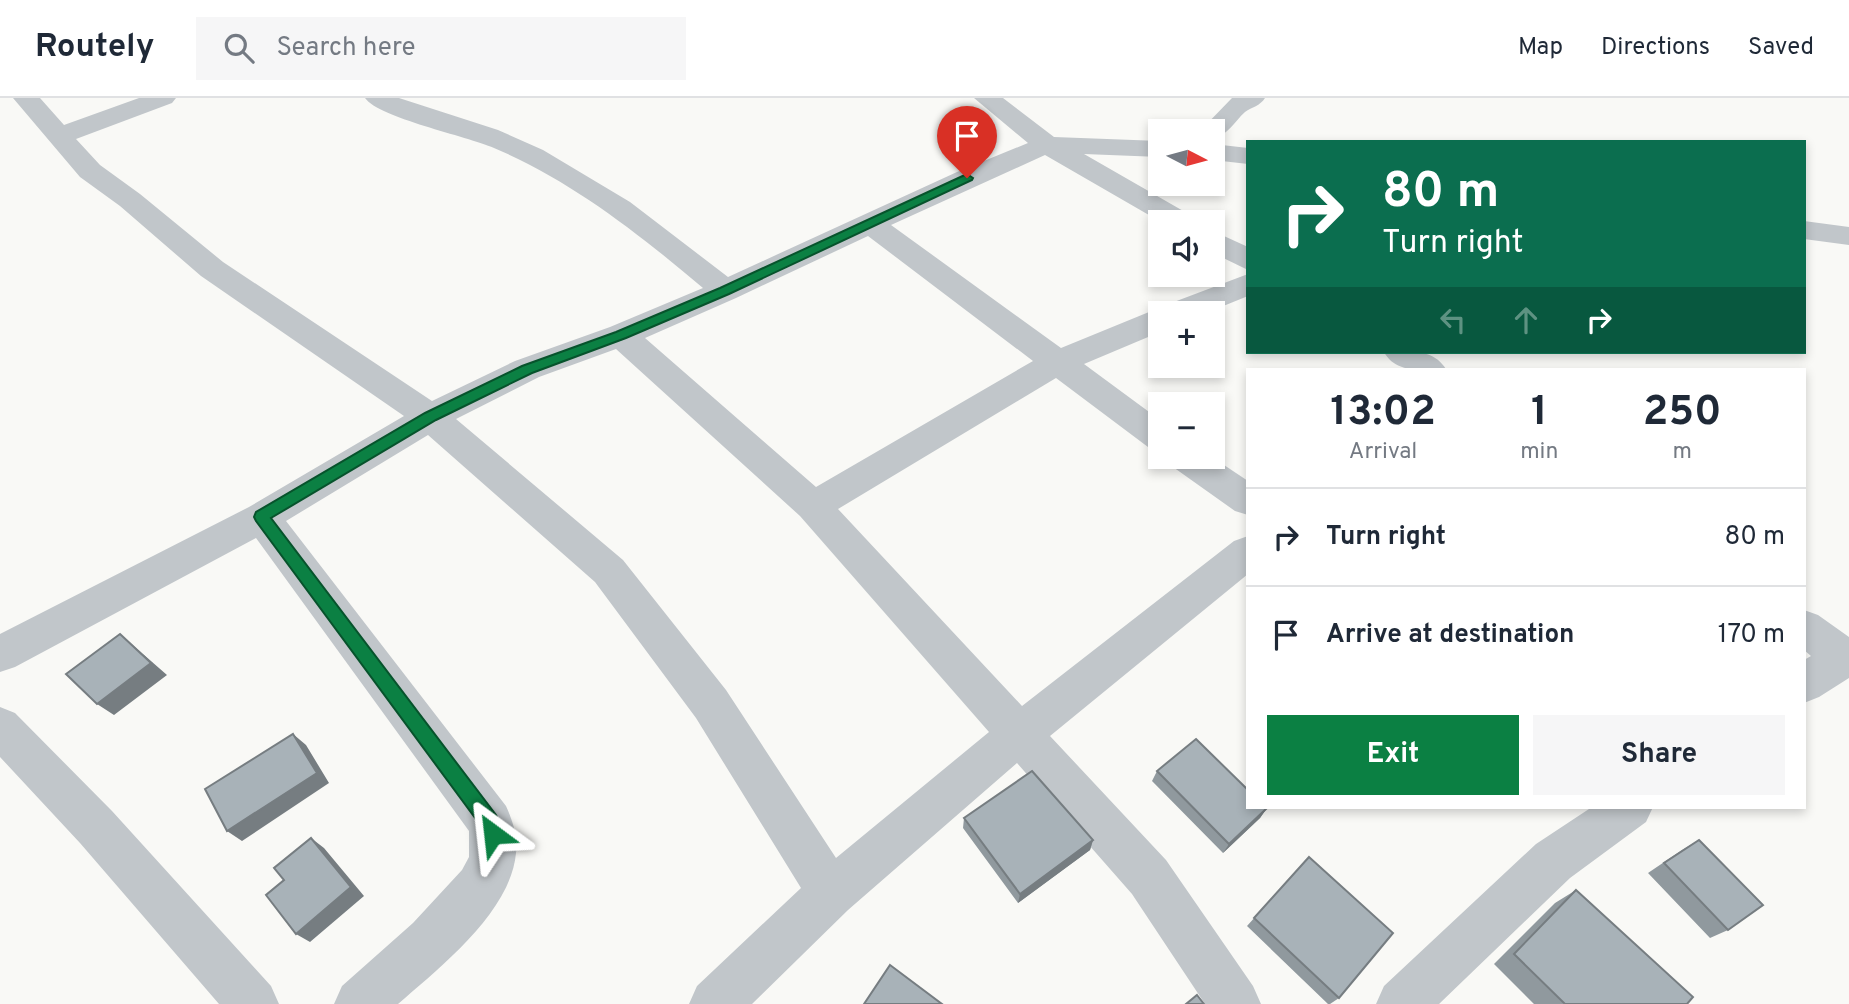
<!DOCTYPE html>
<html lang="en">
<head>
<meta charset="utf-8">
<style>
	:root { --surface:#fff; --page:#f6f6f7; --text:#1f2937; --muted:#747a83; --line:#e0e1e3; --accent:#0b8043 }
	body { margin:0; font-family:Overpass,sans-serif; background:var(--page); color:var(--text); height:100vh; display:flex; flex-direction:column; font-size:26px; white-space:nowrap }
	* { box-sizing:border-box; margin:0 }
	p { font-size:23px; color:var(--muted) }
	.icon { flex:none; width:38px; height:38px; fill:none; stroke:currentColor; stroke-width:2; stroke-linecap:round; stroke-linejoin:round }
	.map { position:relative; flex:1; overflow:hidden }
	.side { position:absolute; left:1246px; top:270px; width:560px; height:441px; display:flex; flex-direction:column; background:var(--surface); border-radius:0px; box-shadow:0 4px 10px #0003 }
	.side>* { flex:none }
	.hud { position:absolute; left:1246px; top:42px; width:560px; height:214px; border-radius:0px; box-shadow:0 4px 10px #0003; background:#0b6e4f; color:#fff; overflow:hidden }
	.needle { width:46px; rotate:96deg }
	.buttons { position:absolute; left:1148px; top:21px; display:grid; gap:14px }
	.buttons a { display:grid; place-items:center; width:77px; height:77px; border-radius:0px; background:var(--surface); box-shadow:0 4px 10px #0003; font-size:35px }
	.pin { position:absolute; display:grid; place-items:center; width:60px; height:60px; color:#fff; margin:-72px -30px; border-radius:50% 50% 50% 0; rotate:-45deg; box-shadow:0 0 7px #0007 }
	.pin .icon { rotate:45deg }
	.me { position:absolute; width:77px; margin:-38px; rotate:330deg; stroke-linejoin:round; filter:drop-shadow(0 0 5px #0008) }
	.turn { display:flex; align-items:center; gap:24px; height:147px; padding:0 21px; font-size:32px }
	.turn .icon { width:91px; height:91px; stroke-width:2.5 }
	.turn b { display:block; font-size:49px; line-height:60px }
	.lanes { display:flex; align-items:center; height:66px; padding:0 21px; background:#0003; justify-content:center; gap:35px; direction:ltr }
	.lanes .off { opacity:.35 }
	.eta { display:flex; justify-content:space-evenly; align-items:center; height:119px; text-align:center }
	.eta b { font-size:42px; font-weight:700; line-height:49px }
	.primary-button { display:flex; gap:14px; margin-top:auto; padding:14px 21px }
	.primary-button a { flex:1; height:80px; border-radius:0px; background:var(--accent); color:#fff; font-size:28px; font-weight:700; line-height:80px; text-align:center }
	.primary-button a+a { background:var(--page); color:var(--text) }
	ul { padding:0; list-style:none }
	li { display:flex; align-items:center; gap:21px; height:98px; padding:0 21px; border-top:2px solid var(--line) }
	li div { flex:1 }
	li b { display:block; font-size:26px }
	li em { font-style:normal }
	header { display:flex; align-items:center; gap:42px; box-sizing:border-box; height:98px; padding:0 35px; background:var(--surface); border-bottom:2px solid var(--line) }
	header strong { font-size:33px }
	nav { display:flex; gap:38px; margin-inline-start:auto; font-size:24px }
	.search { width:490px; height:63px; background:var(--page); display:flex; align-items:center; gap:18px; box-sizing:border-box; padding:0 24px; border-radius:0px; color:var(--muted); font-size:26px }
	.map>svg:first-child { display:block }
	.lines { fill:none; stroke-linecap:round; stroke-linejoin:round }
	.minor { fill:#c1c6ca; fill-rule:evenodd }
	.wall { fill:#90999e }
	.shaded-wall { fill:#767d81 }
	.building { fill:#a8b2b8; stroke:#767d81; stroke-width:2 }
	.route { fill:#0b8043; stroke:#07532c; stroke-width:2 }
</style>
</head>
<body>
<header>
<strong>Routely</strong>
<div class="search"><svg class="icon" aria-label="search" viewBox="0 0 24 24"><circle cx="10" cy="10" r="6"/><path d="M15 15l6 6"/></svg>Search here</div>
<nav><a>Map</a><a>Directions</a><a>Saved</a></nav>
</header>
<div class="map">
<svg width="1849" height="906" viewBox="0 0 1849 906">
	<rect width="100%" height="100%" fill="#f9f9f6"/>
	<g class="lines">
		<!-- minor -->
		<path class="minor" d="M13,0H40L64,27L139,0H176L172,5L76,41L100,67L140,96L223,164L432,303L515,263L610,229L703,190C639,136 572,83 494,50C467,38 379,20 365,0H399L498,32L543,52L630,104L728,179L957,74L1028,45L974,0H1003L1054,39L1160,43V59L1084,56L1192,118L1196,124H1161L1045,57L891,127L1061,250L1149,214L1163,212L1166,207L1248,176V198L1206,215H1160V234L1084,266L1160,322V353L1148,349L1056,280L838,411L1022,608L1234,443L1248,438V476L1050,638L1166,762L1253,888L1261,906H1205L1132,796L1017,665L848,812L752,906H689L697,888L801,790L696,620L595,484L428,337L286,423L506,708C513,724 518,738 516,755C511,814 439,870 398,906H334L342,888L413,825L462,772L469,759V733L256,440L15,569L0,574V536L249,409L404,318L201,178L120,108L80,79ZM868,138L1033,263L816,389L645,240L736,200ZM616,251L800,418L989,634L836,760L726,592L623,462L456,321L539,279Z
			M1232,0H1265C1260,8 1252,9 1245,14C1234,24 1228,37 1213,41V33H1200Z
			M1213,46L1248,50V66L1213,62Z
			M1804,123L1849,129V147L1804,141Z
			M1213,133L1248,149V172L1213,155Z
			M1384,254C1407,254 1432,249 1446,271C1423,272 1396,276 1384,254Z
			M1168,359H1212L1248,383V417L1235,413L1173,369Z
			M1804,512L1818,517L1849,539V580L1819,599L1804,605V562L1811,558L1804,552Z
			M0,609L15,615L112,713L271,888L279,906H219L80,745L0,659Z
			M1592,709H1653L1646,724L1570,780L1439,906H1376L1384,888L1536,746Z"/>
	</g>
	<!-- wall -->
	<path class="wall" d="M1157,673L1267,710L1260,720L1223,755L1152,683Z
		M964,720L1093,742L1090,752L1018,805L963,730Z
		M1699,742L1728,832L1710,840L1648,775L1682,752Z
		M1309,759L1339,900L1330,906H1328L1247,828Z
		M1576,792L1687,906H1534L1494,866L1555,805Z"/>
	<!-- shaded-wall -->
	<path class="shaded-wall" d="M120,536L167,577L114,617L97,606Z
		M293,636L306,647L329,685L242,743L227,733Z
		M1267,710L1260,720L1223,755L1229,746Z
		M311,740L324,750L364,798L310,844L296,836Z
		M1093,742L1090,752L1018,805L1020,796Z"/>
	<!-- building -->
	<path class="building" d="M120,536L151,565L97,606L66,576Z
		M293,636L317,675L227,733L205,691Z
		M1196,641L1248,692V709H1265L1267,710L1229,746L1157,673Z
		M1032,673L1093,742L1020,796L964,720Z
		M311,740L351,789L296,836L266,797L284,782L274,770Z
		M1699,742L1763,807L1728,832L1664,765Z
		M1309,759L1393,835L1339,900L1254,820Z
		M1576,792L1693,899L1687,906H1565L1514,856Z
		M890,867L942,906H864Z
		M1197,897L1204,906H1186Z"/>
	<!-- route -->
	<path class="route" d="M967,76L973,80L972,82L729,196L626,240L532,275L436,322L271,420L496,717L503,736L500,742L493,745L486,742L481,728L256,423L254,419L256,414L425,315L522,268L616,234L720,190Z"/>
</svg>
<div class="buttons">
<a><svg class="needle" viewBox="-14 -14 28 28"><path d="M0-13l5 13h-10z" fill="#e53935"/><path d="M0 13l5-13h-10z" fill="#747a83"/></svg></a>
<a><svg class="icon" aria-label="sound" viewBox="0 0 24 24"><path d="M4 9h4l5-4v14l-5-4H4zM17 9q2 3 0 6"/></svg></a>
<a>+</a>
<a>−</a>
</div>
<div class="pin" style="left:967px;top:80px;background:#d93025"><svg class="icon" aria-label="arrive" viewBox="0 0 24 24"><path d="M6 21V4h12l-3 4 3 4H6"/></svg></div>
<svg class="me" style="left:493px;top:736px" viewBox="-20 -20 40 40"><path d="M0-17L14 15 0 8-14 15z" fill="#0b8043" stroke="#fff" stroke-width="4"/></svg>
<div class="hud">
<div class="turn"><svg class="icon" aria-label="right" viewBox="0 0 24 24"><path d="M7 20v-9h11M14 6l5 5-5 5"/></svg><div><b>80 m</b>Turn right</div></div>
<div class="lanes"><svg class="icon off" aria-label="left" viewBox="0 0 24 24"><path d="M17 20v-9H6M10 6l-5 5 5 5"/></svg><svg class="icon off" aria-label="ahead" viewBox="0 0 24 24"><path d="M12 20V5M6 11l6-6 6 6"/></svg><svg class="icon" aria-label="right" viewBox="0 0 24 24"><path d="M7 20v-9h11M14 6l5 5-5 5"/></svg></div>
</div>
<section class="side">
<div class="eta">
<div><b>13:02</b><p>Arrival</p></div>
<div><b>1</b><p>min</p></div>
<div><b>250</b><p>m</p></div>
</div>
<ul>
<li><svg class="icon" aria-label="right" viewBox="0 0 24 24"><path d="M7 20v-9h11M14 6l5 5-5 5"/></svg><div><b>Turn right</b></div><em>80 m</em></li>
<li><svg class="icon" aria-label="arrive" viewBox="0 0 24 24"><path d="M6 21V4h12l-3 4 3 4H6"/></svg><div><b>Arrive at destination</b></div><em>170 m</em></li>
</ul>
<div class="primary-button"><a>Exit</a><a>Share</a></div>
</section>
</div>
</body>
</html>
